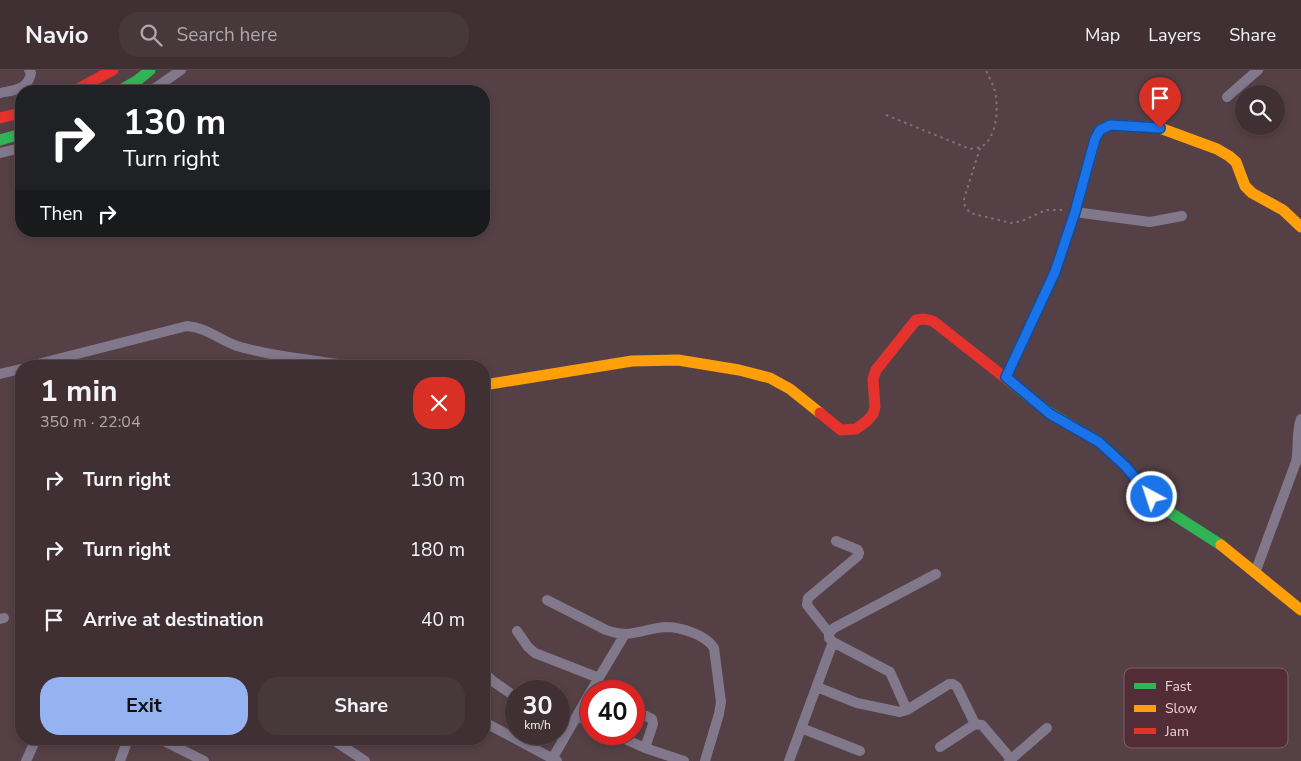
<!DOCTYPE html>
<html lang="en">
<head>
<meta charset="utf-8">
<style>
	:root { --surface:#403034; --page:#47383c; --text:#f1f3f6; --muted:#aea9ac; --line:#594b4f; --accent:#95b2f1 }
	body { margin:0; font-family:"Nunito Sans",sans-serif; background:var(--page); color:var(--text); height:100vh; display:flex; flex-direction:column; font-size:19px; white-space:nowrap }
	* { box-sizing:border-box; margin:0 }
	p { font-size:16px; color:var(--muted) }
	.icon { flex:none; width:28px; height:28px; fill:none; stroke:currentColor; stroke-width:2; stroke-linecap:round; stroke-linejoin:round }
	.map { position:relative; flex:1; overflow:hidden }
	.sheet { position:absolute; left:15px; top:290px; width:475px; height:385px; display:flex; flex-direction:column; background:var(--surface); border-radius:20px; box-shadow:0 2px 8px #0003,0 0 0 1px var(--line) }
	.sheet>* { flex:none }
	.guide { position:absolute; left:15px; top:15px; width:475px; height:152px; border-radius:20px; box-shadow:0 2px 8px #0003,0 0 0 1px var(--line); background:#202124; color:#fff; overflow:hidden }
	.tools { position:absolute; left:1235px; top:15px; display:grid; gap:10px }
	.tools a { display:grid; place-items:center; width:50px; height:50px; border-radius:50%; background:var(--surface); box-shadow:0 2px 8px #0003,0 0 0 1px var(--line); font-size:25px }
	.speed { position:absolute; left:505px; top:610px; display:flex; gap:10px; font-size:25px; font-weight:700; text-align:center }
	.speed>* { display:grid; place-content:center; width:65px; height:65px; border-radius:50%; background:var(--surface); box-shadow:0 2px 8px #0003,0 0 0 1px var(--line); line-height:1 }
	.speed small { font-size:12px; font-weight:400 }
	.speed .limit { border:8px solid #d22; background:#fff; color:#111 }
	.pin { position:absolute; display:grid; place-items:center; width:42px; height:42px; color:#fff; margin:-51px -21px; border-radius:50% 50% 50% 0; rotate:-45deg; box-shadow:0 0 5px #0007 }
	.pin .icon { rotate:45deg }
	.me { position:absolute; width:55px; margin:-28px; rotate:320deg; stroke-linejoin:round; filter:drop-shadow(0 0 4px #0008) }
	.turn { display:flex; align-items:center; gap:18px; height:105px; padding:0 25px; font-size:22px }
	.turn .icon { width:65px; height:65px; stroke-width:2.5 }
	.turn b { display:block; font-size:35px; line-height:42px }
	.then { display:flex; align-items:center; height:48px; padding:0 25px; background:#0003; gap:10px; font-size:19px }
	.round { display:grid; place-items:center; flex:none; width:52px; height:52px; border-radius:20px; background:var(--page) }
	.summary { display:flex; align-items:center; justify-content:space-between; height:85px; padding:0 25px }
	h1 { font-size:30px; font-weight:700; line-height:38px }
	.button { display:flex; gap:10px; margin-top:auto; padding:10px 25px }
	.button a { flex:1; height:58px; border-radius:20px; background:var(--accent); color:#111; font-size:20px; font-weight:700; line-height:58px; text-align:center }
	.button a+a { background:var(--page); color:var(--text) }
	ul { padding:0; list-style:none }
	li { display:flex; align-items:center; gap:15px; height:70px; padding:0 25px }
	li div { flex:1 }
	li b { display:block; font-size:19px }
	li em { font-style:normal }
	header { display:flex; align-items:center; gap:30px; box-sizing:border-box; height:70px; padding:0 25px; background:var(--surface); border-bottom:1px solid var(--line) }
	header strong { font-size:24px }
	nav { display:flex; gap:28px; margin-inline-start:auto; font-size:18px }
	.search { width:350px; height:45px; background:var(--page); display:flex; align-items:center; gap:12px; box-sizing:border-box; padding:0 18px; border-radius:20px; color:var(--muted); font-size:19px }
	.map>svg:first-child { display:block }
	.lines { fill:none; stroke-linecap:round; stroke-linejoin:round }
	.path { stroke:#7e7280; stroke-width:2; stroke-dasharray:2.5 4; stroke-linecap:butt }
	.street { stroke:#82788c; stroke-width:10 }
	.fast { stroke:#30b455; stroke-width:11 }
	.slow { stroke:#ff9f0a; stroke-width:11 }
	.jam { stroke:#e5322d; stroke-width:11 }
	.route-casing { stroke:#114b97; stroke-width:12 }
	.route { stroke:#1a73e8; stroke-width:9 }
	.key { fill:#522d38; stroke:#805f68; stroke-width:1 }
	.key-label { font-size:14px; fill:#ecd3d9 }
</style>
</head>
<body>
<header>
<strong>Navio</strong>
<div class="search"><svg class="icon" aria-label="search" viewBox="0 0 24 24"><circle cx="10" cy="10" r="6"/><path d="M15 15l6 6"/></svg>Search here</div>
<nav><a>Map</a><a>Layers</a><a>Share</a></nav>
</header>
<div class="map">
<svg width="1301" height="691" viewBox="0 0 1301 691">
	<rect width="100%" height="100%" fill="#554046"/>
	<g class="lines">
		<!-- path -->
		<path class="path" d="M886,45L970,79C974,78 978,78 981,77C998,68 999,34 994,18C992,12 988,6 986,0
			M980,78L964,129L965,136L970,143L1011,153L1022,151L1046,140H1064"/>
		<!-- street -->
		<path class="street" d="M151,21L181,0
			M0,23C14,20 28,20 31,3L29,0
			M1227,27L1258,0
			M0,83L21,78
			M1075,142L1150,152L1182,146
			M30,296L187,256C208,258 219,270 237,276C274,287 314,290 352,296
			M0,304L21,299
			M1255,503L1296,392C1299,379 1296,361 1301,349
			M547,530L606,560C612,562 619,564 626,564C639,563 652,558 665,557C681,557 706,565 714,578L721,632L719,644L705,691
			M0,549L4,548
			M517,561L528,577L535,583L599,608
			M829,563L807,535L808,528L858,486L859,483L858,480L836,471
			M484,603L494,612L516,627
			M817,617L857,633L900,642L907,640L949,614H953L957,617L975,654
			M591,621L625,564
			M634,640L652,649L653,654L645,678
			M907,640L890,602L833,572L829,568V563L834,558L936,504
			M577,646L591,653
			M484,652L557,691
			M559,653L569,659
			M801,658L860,681
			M614,664L645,678L684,691
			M160,669L204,691
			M332,669L365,691
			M940,677L975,654L982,655L1011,689
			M26,691L36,669
			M120,691L128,669
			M551,691L591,621
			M789,691L833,572
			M1009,691L1047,658"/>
		<!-- fast -->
		<path class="fast" d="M119,21L138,10L150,0
			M0,70L21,64
			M1018,318L1050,343L1099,372L1125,396L1152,427L1171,443L1221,475"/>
		<!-- slow -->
		<path class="slow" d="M1090,88L1095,69L1100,60L1110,55L1160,58L1217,79L1229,86L1236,92L1245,116L1252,123L1283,140L1301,157
			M484,315L632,291L678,290L739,300L770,308L790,319L820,343
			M1221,475L1301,540"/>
		<!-- jam -->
		<path class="jam" d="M74,21L113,0
			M0,48L21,43
			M1006,307L1055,202L1075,142L1090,88
			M820,343L841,360L856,359L867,351L873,344L875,337L873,309L876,300L916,250L924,249L933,251L1018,318"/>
	</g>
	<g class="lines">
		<!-- route casing -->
		<g class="route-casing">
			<path id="route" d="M1152,427L1125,396L1099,372L1050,344L1006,307L1055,202L1075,142L1095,69L1100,60L1110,55L1160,58"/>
		</g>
		<!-- route -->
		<use href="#route" class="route"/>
	</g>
	<!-- legend -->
	<rect x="1124" y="598" width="164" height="80" rx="8" class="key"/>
	<rect x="1134" y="613" width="22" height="6" fill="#30b455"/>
	<rect x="1134" y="635" width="22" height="7" fill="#ff9f0a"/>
	<rect x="1134" y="658" width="22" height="6" fill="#e5322d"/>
	<g class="key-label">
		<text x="1165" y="621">Fast</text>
		<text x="1165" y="643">Slow</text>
		<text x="1165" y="666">Jam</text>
	</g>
</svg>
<div class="tools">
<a><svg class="icon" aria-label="search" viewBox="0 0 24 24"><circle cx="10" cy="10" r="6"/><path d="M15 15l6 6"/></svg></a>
</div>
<div class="speed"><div>30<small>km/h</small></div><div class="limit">40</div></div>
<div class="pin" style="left:1160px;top:58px;background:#d93025"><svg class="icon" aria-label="arrive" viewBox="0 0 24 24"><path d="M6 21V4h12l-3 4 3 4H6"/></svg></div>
<svg class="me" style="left:1152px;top:427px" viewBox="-20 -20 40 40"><circle r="17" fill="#1a73e8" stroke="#fff" stroke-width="3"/><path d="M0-11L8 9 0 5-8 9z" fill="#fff"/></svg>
<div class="guide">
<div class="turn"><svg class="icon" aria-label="right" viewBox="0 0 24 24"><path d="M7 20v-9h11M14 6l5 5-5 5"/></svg><div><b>130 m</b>Turn right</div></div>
<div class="then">Then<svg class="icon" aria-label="right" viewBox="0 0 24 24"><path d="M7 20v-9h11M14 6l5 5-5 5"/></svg></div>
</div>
<section class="sheet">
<div class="summary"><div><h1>1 min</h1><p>350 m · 22:04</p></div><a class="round" style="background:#d93025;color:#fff"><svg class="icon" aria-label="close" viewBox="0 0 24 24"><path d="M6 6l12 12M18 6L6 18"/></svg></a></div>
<ul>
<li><svg class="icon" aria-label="right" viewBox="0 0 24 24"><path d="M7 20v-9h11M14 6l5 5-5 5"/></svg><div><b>Turn right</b></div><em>130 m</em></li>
<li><svg class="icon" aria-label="right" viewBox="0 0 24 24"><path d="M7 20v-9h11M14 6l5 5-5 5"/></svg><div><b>Turn right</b></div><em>180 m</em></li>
<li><svg class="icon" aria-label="arrive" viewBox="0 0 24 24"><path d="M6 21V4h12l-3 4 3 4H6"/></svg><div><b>Arrive at destination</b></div><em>40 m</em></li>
</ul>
<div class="button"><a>Exit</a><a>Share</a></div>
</section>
</div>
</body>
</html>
